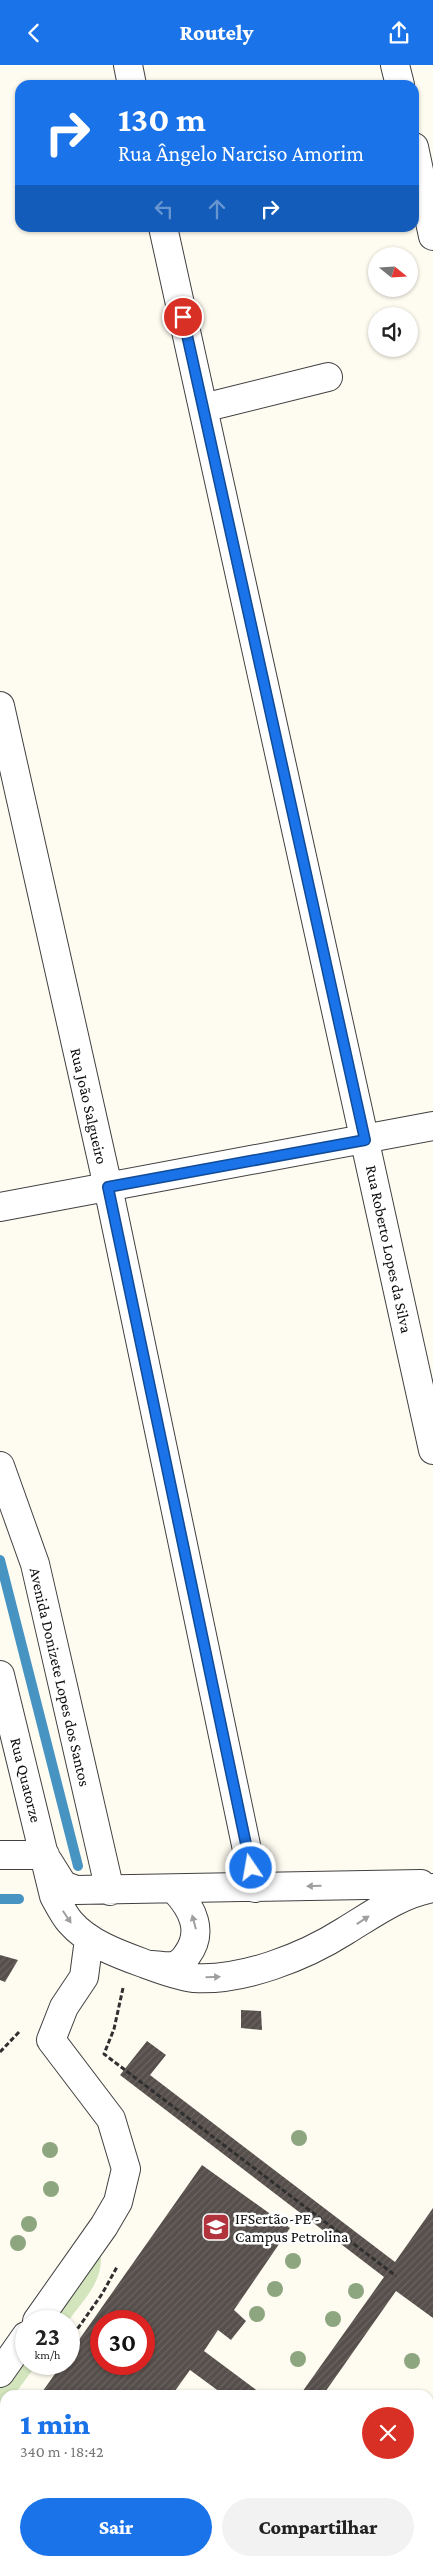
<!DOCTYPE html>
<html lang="pt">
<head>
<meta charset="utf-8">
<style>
	:root { --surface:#fff; --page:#f2f2f2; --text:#222; --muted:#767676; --accent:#1a73e8 }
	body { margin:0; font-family:"Crimson Pro",serif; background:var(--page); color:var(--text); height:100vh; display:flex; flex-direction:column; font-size:19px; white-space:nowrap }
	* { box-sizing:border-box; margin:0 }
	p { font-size:16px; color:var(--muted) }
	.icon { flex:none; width:28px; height:28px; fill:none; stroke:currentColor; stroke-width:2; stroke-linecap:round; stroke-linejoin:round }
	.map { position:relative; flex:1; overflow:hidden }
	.sheet { position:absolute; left:0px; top:2325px; width:434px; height:176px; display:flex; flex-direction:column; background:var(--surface); border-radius:15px 15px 0 0; box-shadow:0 1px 4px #0004 }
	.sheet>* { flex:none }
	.top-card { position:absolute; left:15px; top:15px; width:404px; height:152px; border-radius:15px; box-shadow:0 1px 4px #0004; background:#1a73e8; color:#fff; overflow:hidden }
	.needle { width:32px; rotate:108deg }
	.fabs { position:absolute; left:368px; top:182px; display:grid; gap:10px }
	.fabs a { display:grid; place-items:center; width:50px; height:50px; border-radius:50%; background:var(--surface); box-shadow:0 1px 4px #0004; font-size:25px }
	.speed { position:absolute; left:15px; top:2245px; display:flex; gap:10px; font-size:25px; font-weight:700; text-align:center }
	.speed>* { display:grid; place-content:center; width:65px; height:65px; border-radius:50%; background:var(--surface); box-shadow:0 1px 4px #0004; line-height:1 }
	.speed small { font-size:12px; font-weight:400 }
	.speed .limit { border:8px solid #d22; background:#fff; color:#111 }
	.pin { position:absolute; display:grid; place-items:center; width:42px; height:42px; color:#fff; margin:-21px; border:2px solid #fff; border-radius:50%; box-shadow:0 1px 5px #0007 }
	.me { position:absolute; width:55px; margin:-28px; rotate:348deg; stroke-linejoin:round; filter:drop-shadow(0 0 4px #0008) }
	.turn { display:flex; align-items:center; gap:18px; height:105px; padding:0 20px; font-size:22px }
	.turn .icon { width:65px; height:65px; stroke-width:2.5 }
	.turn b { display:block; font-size:35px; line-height:42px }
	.lanes { display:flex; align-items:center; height:48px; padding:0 20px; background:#0003; justify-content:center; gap:25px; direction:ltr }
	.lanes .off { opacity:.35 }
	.round { display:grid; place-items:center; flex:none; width:52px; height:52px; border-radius:26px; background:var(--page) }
	.head { display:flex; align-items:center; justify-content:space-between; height:85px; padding:0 20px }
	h1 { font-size:30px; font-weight:800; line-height:38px; color:var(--accent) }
	.button { display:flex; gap:10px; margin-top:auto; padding:10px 20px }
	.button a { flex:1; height:58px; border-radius:30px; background:var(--accent); color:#fff; font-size:20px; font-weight:800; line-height:58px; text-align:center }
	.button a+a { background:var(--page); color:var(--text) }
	header { display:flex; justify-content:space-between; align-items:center; height:65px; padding:0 20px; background:var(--accent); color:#fff; font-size:22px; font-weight:800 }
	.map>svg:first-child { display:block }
	.grass { fill:#d3e5bd }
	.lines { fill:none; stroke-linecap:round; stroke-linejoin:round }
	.stream { stroke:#4793c1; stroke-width:10 }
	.building { fill:url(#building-hatch); fill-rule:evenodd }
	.minor-casing { stroke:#414141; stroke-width:30 }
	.path { stroke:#303030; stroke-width:3; stroke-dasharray:5 2.5; stroke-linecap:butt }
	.minor { stroke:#fff; stroke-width:28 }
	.tree { fill:#8ea680 }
	.oneway { fill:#9f9f9f }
	.route-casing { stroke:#114b97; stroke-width:12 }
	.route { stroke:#1a73e8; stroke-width:9 }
	.labels { text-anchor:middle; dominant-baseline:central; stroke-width:5; stroke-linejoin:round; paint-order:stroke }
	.street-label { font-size:16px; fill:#0e0e0e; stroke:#fff }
	.poi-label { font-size:16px; fill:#0e0e0e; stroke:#fff; text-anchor:start }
</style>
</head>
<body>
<header><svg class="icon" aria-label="back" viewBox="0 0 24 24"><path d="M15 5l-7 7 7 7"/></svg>Routely<svg class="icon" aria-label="share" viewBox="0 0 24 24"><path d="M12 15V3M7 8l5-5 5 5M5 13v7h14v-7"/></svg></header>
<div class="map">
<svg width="433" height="2501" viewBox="0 0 433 2501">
	<defs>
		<pattern id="building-hatch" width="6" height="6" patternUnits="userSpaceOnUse" patternTransform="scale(1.25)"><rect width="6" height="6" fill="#564f4b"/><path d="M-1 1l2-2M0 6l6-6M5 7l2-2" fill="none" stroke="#696461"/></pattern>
	</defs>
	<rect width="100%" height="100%" fill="#fefbf0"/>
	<!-- grass -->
	<path class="grass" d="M98,2179C109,2210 86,2232 68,2256H42Z
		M26,2278V2299H37L14,2330H5V2343L0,2348V2315Z"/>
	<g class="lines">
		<!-- stream -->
		<path class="stream" d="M0,1495L78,1801
			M0,1834H19"/>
	</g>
	<!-- building -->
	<path class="building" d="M0,1890L18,1895L5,1917L0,1915Z
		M241,1945L261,1946L262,1965L241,1963Z
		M147,1976L166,1990L150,2010L395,2197L433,2143V2253L396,2226L323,2330H300L384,2212L120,2010Z
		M202,2100L290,2163L234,2245L246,2256L231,2275L218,2265L204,2286L263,2330H224L190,2305L172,2330H40L62,2299H69V2289ZM101,2256H144V2299H101Z
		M5,2380V2496H55L52,2501H0V2387Z
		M57,2496H72L69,2501H64Z
		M127,2496H337L334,2501H134Z"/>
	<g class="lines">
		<!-- minor casing -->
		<g class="minor-casing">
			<path id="minor" d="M128,0L132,20
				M395,0L400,20
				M414,82L433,171
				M163,162L433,1385
				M203,343L328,312
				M0,641L108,1122L255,1823
				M0,1142L433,1061
				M0,1401L35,1499L110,1826
				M0,1610L54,1831C59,1840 64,1850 70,1857C88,1878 118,1889 143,1898C159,1904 177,1911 194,1913C243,1916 304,1892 345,1866C373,1849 400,1829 433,1823
				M0,1790H45
				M48,1796L63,1820L76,1825L421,1819
				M152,1900C158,1900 166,1902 172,1901C179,1900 183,1896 187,1890C204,1867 193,1844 175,1825
				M37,2256L104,2161L118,2137L126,2104L111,2054L51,1975L64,1942L84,1912L89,1874
				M0,2308L26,2271"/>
		</g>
		<!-- path -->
		<path class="path" d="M123,1923L114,1964L104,1989L396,2211
			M0,1987L20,1966
			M69,2276L102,2229L117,2202"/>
		<!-- minor -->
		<use href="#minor" class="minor"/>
	</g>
	<!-- trees -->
	<g class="tree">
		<circle cx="299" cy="2073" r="8"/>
		<circle cx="50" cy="2085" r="8"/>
		<circle cx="51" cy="2124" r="8"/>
		<circle cx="29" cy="2159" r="8"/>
		<circle cx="18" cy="2178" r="8"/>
		<circle cx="293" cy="2196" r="8"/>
		<circle cx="275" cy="2224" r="8"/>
		<circle cx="356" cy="2226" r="8"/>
		<circle cx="257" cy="2249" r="8"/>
		<circle cx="333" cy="2254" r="8"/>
		<circle cx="298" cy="2294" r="8"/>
		<circle cx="412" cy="2296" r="8"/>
	</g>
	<!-- one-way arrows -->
	<defs><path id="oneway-solid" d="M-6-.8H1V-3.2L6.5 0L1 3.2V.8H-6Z" transform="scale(1.25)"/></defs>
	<g class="oneway">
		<use href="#oneway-solid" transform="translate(314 1821) rotate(179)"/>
		<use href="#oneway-solid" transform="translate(67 1852) rotate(56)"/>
		<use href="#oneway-solid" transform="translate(363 1855) rotate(-33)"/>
		<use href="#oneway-solid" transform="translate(194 1857) rotate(-105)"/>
		<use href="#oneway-solid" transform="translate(213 1912) rotate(-2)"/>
	</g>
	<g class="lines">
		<!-- route casing -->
		<g class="route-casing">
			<path id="route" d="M183,252L365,1075L108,1122L251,1803"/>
		</g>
		<!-- route -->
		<use href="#route" class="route"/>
	</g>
	<!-- icons -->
	<defs>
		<g id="university-square" transform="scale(1.4375)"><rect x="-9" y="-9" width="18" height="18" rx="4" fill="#b1333c" stroke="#fff"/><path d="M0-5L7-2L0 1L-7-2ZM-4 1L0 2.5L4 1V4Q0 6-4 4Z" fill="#fff"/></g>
	</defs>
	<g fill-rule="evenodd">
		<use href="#university-square" x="216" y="2162"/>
	</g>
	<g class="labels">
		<!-- street labels -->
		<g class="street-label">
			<text transform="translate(89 1041) rotate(77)">Rua João Salgueiro</text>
			<text transform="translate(389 1184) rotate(78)">Rua Roberto Lopes da Silva</text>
			<text transform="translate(60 1612) rotate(77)">Avenida Donizete Lopes dos Santos</text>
			<text transform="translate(26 1715) rotate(76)">Rua Quatorze</text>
		</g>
		<!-- poi labels -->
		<g class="poi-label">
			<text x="235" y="2153">IFSertão-PE -<tspan x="235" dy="18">Campus Petrolina</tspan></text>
		</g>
	</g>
</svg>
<div class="fabs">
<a><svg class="needle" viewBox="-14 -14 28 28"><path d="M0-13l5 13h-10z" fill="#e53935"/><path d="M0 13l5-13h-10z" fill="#767676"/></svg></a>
<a><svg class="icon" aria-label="sound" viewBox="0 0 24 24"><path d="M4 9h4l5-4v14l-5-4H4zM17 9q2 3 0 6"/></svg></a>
</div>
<div class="speed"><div>23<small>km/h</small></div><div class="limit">30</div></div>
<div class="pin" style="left:183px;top:252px;background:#d93025"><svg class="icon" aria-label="arrive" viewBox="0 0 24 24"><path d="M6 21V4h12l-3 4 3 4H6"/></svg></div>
<svg class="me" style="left:251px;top:1803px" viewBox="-20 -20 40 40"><circle r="17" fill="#1a73e8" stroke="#fff" stroke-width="3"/><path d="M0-11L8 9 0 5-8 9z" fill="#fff"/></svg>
<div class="top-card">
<div class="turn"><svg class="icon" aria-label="right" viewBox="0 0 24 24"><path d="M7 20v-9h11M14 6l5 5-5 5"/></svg><div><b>130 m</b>Rua Ângelo Narciso Amorim</div></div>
<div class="lanes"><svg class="icon off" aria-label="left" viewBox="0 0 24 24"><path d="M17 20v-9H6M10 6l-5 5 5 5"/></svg><svg class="icon off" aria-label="ahead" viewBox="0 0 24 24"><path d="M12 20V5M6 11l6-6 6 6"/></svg><svg class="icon" aria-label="right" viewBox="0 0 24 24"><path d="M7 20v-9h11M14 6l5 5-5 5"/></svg></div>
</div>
<section class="sheet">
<div class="head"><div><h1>1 min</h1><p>340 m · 18:42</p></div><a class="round" style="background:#d93025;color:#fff"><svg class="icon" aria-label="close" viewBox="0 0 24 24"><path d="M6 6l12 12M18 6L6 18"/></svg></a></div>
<div class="button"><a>Sair</a><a>Compartilhar</a></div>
</section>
</div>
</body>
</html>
